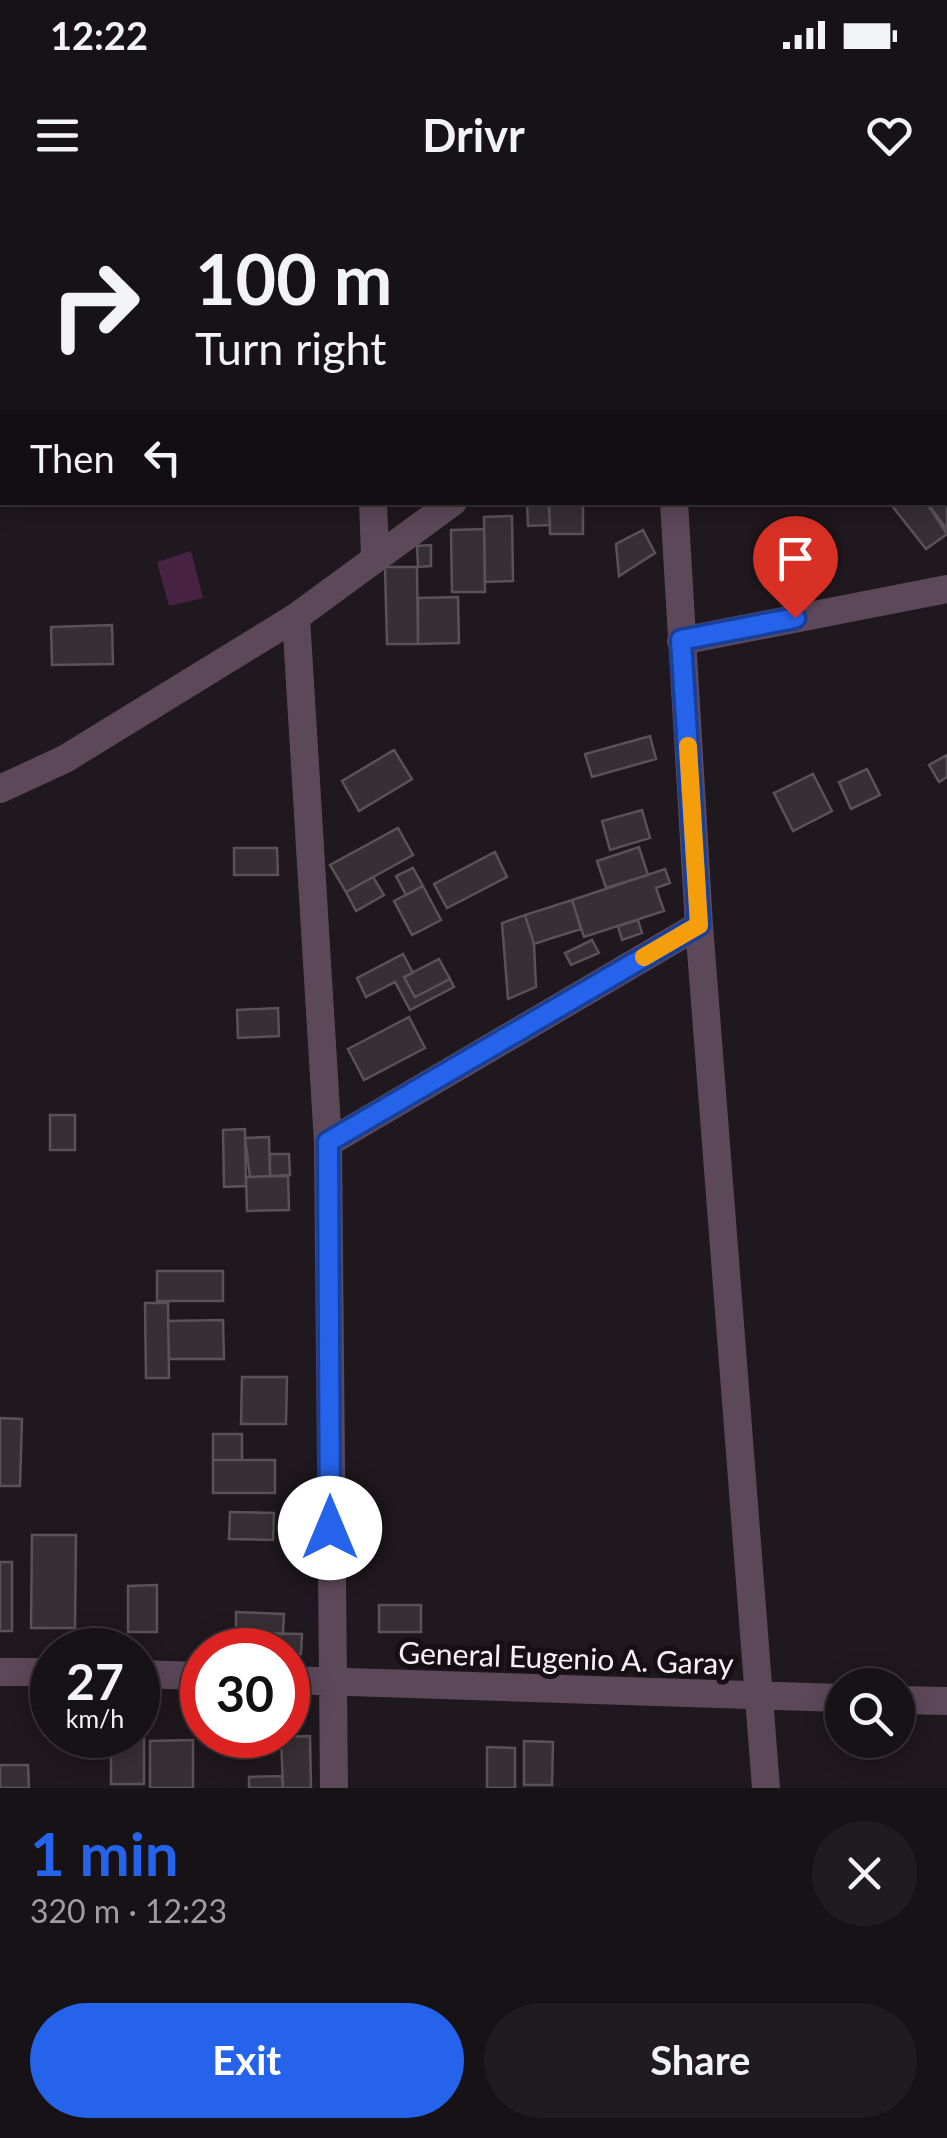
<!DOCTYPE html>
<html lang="en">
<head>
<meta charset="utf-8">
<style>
	:root { --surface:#171216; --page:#201b1f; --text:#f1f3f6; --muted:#9e9ea1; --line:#363235; --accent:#2563eb }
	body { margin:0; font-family:Lato,sans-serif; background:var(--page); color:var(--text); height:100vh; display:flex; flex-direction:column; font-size:38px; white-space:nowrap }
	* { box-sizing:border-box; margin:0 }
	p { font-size:32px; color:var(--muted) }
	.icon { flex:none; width:55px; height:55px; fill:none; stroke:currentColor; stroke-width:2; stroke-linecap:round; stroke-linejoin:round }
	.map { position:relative; height:1588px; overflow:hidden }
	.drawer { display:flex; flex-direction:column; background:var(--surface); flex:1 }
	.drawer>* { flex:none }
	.top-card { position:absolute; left:0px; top:0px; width:948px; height:305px; box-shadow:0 5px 25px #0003,0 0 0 2px var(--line); background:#171216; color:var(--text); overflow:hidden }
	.buttons { position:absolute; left:825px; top:1468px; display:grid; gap:20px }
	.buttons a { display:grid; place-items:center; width:90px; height:90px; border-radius:50%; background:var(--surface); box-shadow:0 5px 25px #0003,0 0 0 2px var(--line); font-size:50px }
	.speed { position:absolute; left:30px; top:1428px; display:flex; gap:20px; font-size:50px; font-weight:700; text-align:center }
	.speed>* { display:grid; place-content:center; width:130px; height:130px; border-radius:50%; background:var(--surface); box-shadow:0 5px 25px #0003,0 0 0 2px var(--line); line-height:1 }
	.speed small { font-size:25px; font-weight:400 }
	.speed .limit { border:15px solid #d22; background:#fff; color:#111 }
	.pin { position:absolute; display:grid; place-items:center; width:85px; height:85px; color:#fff; margin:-102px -42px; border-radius:50% 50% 50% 0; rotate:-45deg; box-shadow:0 0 10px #0007 }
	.pin .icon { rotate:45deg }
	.me { position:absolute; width:110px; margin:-55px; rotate:0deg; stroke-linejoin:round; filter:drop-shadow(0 0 8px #0008) }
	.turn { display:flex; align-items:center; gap:35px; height:210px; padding:0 30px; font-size:45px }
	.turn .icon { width:130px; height:130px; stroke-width:2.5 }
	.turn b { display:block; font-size:70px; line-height:85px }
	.then { display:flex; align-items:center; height:95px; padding:0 30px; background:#0003; gap:20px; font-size:38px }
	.round { display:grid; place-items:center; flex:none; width:105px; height:105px; border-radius:52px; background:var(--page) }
	.head { display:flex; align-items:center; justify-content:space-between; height:170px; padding:0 30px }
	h1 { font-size:60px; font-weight:700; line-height:75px; color:var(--accent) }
	.button { display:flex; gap:20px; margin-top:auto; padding:20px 30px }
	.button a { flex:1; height:115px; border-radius:60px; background:var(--accent); color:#fff; font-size:40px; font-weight:700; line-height:115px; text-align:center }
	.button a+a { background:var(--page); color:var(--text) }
	.status { display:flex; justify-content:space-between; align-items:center; height:70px; padding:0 50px; background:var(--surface); direction:ltr }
	.status svg { height:28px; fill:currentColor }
	header { display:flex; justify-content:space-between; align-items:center; height:130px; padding:0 30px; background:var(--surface); font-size:45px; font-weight:700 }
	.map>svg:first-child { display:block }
	.green { fill:#482243 }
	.building { fill:#362f34; stroke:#5a5258; stroke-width:2.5 }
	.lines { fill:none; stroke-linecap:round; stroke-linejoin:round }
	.minor { stroke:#5d4859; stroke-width:28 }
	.route-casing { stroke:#184099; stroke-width:25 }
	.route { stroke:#2563eb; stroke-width:18 }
	.slow { stroke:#f59e0b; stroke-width:18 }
	.labels { text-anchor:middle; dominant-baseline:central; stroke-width:10; stroke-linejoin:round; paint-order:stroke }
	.street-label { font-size:30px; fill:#f6f2f5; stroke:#160f14 }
</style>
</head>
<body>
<div class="status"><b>12:22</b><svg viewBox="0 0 49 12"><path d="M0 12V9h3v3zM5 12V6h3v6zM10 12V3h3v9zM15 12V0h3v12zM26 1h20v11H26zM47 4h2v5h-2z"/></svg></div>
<header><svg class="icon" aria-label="menu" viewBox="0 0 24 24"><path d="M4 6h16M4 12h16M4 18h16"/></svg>Drivr<svg class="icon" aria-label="heart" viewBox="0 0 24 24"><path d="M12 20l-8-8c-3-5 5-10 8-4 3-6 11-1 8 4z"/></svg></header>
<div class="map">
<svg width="947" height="1588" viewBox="0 0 947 1588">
	<rect width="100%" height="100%" fill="#1f181e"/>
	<!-- green -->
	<path class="green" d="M191,351L203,398L169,406L157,362Z"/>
	<!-- building -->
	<path class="building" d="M945,291L947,294V329L927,303L945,302Z
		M527,302H549L550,325L528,326Z
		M549,302H583V334H550Z
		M900,302H926L947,334L926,349L893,307Z
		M512,316L513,381L485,382L484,317Z
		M484,329L485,392H452L451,330Z
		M643,330L655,353L619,376L616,344Z
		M431,345V366L418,367L417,346Z
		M385,367H417L418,444H387Z
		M458,397L459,443L418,444V398Z
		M112,425L113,464L52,465L51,427Z
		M650,536L656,559L592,577L585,554Z
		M394,550L412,579L359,611L342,581Z
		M947,555V577L939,582L929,565Z
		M867,569L880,595L851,609L839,582Z
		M813,574L832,611L793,631L774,593Z
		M642,610L650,638L610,650L602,621Z
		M398,628L413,655L346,692L330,665Z
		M639,647L648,675L606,688L597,661Z
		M234,648H277L278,675H234Z
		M495,652L507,677L447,708L434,684Z
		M413,668L423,686L406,695L396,676Z
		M665,669L670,683L656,688L664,711L584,737L572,700Z
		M373,677L384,695L356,711L346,692Z
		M423,686L441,720L412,735L394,701Z
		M572,700L581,729L534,744L525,715Z
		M525,715L534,744L536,787L508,799L502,723Z
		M638,720L642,733L622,740L618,726Z
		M592,740L599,753L571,765L565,753Z
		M403,754L413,773L404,777L415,797L450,779L454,787L410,810L395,782L366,797L357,778Z
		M439,759L450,779L415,797L404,777Z
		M278,808L279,836L238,838L237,810Z
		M409,817L425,848L364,880L348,849Z
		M50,915H75V950H50Z
		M245,929L246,986L224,987L223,930Z
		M269,937L270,976L250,977L245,938Z
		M270,954H289L290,975L270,976Z
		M288,976L289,1010L247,1011L246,977Z
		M157,1071H223V1101H157Z
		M145,1103H168L169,1178H146Z
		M223,1120L224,1159H169L168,1121Z
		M242,1177H287L286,1224H241Z
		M0,1218L22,1219L20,1286H0Z
		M213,1234H242V1260H213Z
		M213,1260H275V1293H213Z
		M230,1312L274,1313L273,1340L229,1339Z
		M32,1335H76L75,1428H31Z
		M0,1362H12V1431H0Z
		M157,1385V1432H128V1386Z
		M379,1405H421V1432H379Z
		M236,1412L284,1414L283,1434L236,1433Z
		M236,1433H260L259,1448H235Z
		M260,1433L302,1434L301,1454L259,1450Z
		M310,1536L311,1588H283L281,1537Z
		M111,1537H144V1584H111Z
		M193,1540V1588H150V1541Z
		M524,1541L553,1542L552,1585H524Z
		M487,1547L515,1548V1588H487Z
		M0,1565H28L29,1588H0Z
		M282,1576L283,1588H249V1577Z"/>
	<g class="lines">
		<!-- minor -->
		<path class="minor" d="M66,0V2
			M361,0V2
			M658,0V2
			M893,2L897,0
			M945,4L947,8
			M0,220H2
			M373,302L375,355
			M674,302L699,725L766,1588
			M296,417L328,943L334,1588
			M681,441L947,389
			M0,589L65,559L296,417L453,302
			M328,943L699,725
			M0,1472H52
			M138,1474L202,1476
			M288,1480L842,1498
			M898,1500L947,1501"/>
	</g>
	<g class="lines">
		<!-- route casing -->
		<g class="route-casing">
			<path id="route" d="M330,1328L328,942L699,725L681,440L795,418"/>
		</g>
		<!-- route -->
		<use href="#route" class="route"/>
		<!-- slow -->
		<path class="slow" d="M644,757L699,725L688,546"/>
	</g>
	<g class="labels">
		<!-- street labels -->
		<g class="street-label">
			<text transform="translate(566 1457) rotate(2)">General Eugenio A. Garay</text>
		</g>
	</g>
</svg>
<div class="buttons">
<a><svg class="icon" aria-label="search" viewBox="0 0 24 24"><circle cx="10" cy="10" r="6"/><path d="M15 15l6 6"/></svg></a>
</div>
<div class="speed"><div>27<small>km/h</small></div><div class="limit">30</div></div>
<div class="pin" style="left:795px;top:418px;background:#d93025"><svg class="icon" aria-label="arrive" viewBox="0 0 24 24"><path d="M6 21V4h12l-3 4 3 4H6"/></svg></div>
<svg class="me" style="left:330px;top:1328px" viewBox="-20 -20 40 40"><circle r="19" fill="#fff"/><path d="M0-13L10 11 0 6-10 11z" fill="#2563eb"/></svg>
<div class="top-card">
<div class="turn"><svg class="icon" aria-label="right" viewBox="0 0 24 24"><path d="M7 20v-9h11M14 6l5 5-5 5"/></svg><div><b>100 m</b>Turn right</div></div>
<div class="then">Then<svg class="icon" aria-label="left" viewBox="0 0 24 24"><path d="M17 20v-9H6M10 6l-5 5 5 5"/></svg></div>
</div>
</div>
<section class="drawer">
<div class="head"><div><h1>1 min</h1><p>320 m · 12:23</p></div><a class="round"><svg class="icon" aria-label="close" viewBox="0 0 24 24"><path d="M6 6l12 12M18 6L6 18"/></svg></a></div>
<div class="button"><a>Exit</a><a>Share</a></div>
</section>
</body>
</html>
